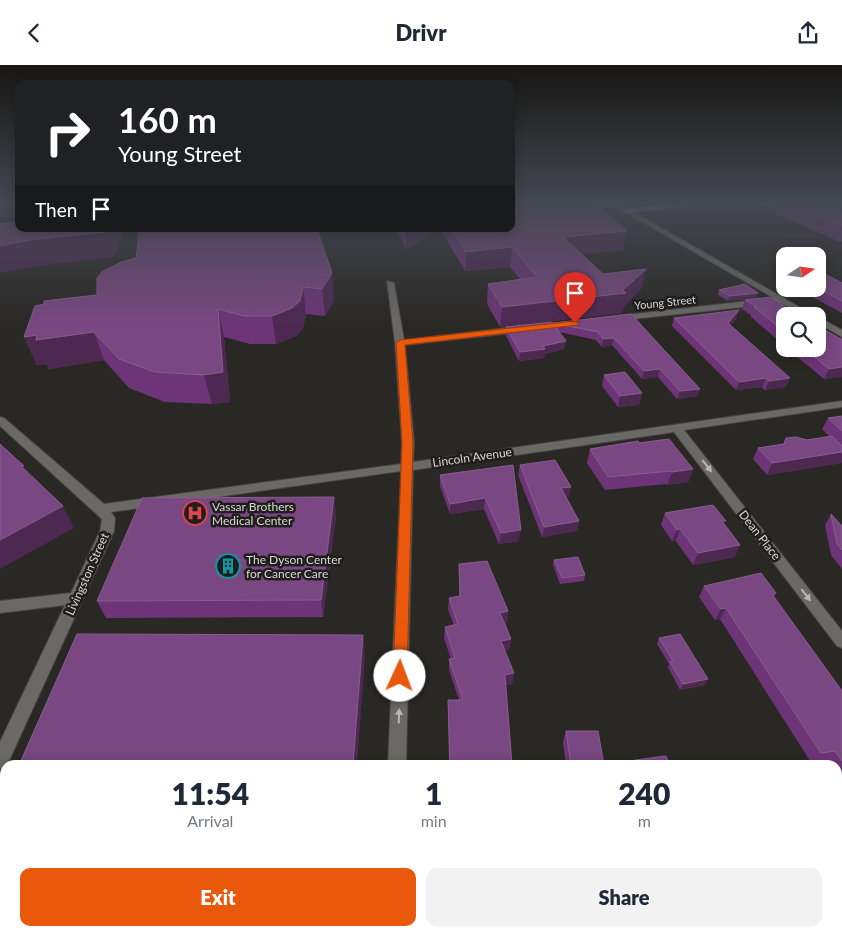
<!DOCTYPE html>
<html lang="en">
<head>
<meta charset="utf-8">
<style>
	:root { --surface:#fff; --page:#f2f2f3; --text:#1f2937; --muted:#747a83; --accent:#ea580c }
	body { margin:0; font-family:Lato,sans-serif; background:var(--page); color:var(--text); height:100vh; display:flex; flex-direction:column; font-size:19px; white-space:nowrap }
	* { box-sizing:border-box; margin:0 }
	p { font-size:16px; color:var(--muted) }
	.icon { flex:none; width:28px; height:28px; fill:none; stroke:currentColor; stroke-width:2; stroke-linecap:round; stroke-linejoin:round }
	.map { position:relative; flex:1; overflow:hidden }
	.panel { position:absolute; left:0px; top:695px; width:842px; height:176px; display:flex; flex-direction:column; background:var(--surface); border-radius:15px 15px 0 0; box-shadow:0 2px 12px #0003 }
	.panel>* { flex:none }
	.top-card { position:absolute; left:15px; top:15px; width:500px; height:152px; border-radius:10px; box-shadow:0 2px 12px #0003; background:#202124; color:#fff; overflow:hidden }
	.needle { width:32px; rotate:77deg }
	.buttons { position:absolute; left:776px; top:182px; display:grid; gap:10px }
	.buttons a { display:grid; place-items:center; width:50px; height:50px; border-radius:10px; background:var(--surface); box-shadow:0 2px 12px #0003; font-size:25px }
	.pin { position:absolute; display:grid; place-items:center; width:42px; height:42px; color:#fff; margin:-51px -21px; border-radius:50% 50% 50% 0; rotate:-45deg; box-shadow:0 0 5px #0007 }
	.pin .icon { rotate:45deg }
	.me { position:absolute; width:55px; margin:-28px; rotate:2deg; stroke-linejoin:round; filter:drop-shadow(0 0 4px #0008) }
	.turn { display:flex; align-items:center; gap:18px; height:105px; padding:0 20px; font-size:22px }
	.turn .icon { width:65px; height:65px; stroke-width:2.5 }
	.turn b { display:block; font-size:35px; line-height:42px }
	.then { display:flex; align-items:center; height:48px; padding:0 20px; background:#0003; gap:10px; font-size:19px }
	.eta { display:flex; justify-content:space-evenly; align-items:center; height:85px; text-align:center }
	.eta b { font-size:30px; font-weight:800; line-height:35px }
	.cta { display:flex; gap:10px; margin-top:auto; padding:10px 20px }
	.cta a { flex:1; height:58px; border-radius:10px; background:var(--accent); color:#fff; font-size:20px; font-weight:800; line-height:58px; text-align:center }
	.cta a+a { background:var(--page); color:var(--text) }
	header { display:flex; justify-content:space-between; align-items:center; height:65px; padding:0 20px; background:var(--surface); font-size:22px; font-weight:800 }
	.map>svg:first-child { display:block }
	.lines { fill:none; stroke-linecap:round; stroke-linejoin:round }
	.minor-casing { stroke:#464542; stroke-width:2 }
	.highway-casing { stroke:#464542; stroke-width:2 }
	.minor { fill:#6b6965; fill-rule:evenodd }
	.highway { fill:#e691f9; fill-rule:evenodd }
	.wall { fill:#6d3577 }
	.shaded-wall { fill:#4d2952 }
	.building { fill:#794781; stroke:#885e8f }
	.oneway { fill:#b8b7b4 }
	.route { fill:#ea580c; stroke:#983908 }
	.labels { text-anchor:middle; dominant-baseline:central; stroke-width:5; stroke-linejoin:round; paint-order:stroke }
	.far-street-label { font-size:11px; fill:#d9d8d6; stroke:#201e1c }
	.street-label { font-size:12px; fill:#d9d8d6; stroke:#201e1c }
	.poi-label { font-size:12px; fill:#d9d8d6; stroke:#201e1c; text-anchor:start }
</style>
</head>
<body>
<header><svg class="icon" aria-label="back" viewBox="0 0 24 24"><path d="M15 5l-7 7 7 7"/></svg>Drivr<svg class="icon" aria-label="share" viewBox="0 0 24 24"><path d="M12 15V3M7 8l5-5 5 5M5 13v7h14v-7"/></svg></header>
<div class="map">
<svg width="842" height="871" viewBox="0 0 842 871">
	<rect width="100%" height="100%" fill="#2a2825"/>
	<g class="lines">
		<!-- minor casing -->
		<g class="minor-casing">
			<path id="minor" d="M609,138H618L815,251H805L781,238L614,256L613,254L617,251L774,233Z
				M387,216L394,218L404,275L522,261L527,264L522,267L405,280L414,378L413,397L842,336V342L684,365L842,566V583L837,581L674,367L413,405L406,700H388L401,406L111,447L115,453L114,466L7,700L0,704V677L65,540L0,548V536L71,528L100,466L102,454L0,361V352L4,353L104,439L401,399L402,378L395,278Z
				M818,252L842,265V272L818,258Z
				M382,866H403V871H381Z"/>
		</g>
		<!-- highway casing -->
		<g class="highway-casing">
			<path id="highway" d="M582,138H618L619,140L615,142Z
				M678,138H712L625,148L621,146L625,144Z"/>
		</g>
		<!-- minor -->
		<use href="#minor" class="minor"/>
		<!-- highway -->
		<use href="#highway" class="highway"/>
	</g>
	<!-- wall -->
	<path class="wall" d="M776,138H842V176L840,177L773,147Z
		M317,164L334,235L325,251L306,249L303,264L296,271L276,279H250L224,272L230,337L212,339L165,337L129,323L104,295L49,304L46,299L37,300L24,272L97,230L136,193Z
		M396,164H440L406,184Z
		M440,164H511L623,185L581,189L603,209L646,204L641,224L624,241L622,248L500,262L487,239L488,219L520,214L510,202L465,206Z
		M818,205L842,218V248L798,224H818Z
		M785,208V217L782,215Z
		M719,225L758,228L756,233L728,236L718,230Z
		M745,235L785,251V281L751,252V250L742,244Z
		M631,249L700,324L697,331L677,334L658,312L642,314L612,280L602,282L596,275L559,267L564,284L545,289L544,293L519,296L506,271V262L553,259Z
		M674,253L736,254L730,260L786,322L765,325L762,322L736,325L672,261Z
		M841,274L842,312L824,314L788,284H818Z
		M604,310L642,328L639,340L618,342L602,321Z
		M842,351V398L767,410L753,394L758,383L783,379L786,373L807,375L830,372L822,364L828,353Z
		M639,378L693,404L688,417L667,420L666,419L605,425L587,398L590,384Z
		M513,400L519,476L499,479L484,444L450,449L440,421V410Z
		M520,400L569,432H566L579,456L577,466L542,472L518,410Z
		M665,448L724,460L735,492L693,500L676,476H672L661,460Z
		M831,449L842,461V504L831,490L825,460Z
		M336,450L323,552L106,553L97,536Z
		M554,495L585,510L584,516L560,519L553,500Z
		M459,499L508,546L507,557L505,558L511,574L509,585L505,586L514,608L512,619L506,620L512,700H449L448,646V635H459L449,605V594H451L444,573L445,562L454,560L448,545L449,533L459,531Z
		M704,521L776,528L774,532L842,626V721L838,714V700H829L826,696L812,699L720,554L715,555L699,532Z
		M659,573L705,620L680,625L668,602L669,599L657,579Z
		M566,666L604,700H566L563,677Z
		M635,695L670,700H633Z"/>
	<!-- shaded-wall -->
	<path class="shaded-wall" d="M108,164H121L123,170L114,192L45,200L0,208V181L35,174Z
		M409,164H440L406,184V165Z
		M627,166L623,185L560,191L563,172Z
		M512,182L510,202L465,206L466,187Z
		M646,204L641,224L624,241L622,248L500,262L502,242L623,225Z
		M332,208L334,235L325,251L322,224Z
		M303,222L306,249L303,264L296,271L276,279L272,251Z
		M758,228L756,233L728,236L730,231Z
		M218,244L224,272L230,337L212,339L204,310Z
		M739,245L736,254L725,266L728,258Z
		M94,267L104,295L49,304L46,299L37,300L24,272L37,270Z
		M614,273L612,280L602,282L603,274Z
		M566,276L564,284L545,289L544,293L519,296L520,287L543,281Z
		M842,302V312L824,314L829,304Z
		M660,304L658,312L642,314L644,306Z
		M766,313L762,322L736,325L739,317Z
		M790,313L786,322L765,325L769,316Z
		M700,324L697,331L677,334L680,326Z
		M642,328L639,340L618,342L620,331Z
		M842,387V398L767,410L772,398Z
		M693,404L688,417L667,420L672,407Z
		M571,422L569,432L559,433L561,423Z
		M334,432L336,450L323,552L321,535Z
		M485,433L484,444L450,449V439Z
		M63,441L74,463L0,504V475Z
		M579,456L577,466L542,472L544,462Z
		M680,464L676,476H672L677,465Z
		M521,465L519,476L499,479L501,468Z
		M740,480L735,492L693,500L698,488Z
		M726,543L720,554L715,555L721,544Z
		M508,546L507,557L499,559L500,548Z
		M363,570L365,592L357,700H353Z
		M511,574L509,585L499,587L501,576Z
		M514,608L512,619L503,621L505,610Z
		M708,614L705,620L680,625L683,619Z
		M137,866H155L154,871H136Z"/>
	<!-- building -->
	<path class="building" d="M511,138H596L627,166L563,172L603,209L646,204L623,225L626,228L502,242L488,219L537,212L512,182L466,187L452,164H511Z
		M788,138H842V161Z
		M19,156V164H108L107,167L35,174L0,181V159Z
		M140,164H317L332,208L322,224L303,222L300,236L292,243L272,251H244L218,244L223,307L204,310L155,307L119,294L94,267L36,275L37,270L24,272L35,241L44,239V236L97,230V213L102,207L121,197L136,193Z
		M818,205L842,218V236L818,223Z
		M745,219L758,228L730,231L719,225Z
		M771,232L798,251H785V267L754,242H757L745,235Z
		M739,245L728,258L790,313L769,316L766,313L739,317L674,253Z
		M631,249L700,324L680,326L660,304L644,306L614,273L603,274L598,267L553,258Z
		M552,257L566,276L543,281L545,284L520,287L506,262Z
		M818,261L841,274H842V302L829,304L805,284H818Z
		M625,307L642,328L620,331L604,310Z
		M842,351V366L828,353Z
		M832,371L842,381V387L772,398L758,383L784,379L786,373L796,372L807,375Z
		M669,374L693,404L672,407L670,406L608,412L590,384L638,376L639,378Z
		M0,379L24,401L22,402L63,441L0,475Z
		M555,395L571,422L561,423L579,456L544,462L520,400Z
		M513,400L521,465L501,468L485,433L450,439L440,410Z
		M334,432L321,535L97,536L142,433Z
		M713,440L726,456H722L740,480L698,488L680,464L677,465L665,448Z
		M831,449L842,461V485L837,479Z
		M578,492L585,510L562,513L554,495Z
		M487,496L508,546L500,548L511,574L501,576L514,608L505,610L512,700H450L448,635H463L449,594L455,593L445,562L458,559L449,533L460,531L459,499Z
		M761,508L776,528L772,529L842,626V696L835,686L821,688L726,543L721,544L704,521Z
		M77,569L363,570L353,700H19Z
		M680,569L708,614L683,619L670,597L673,596L659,573Z
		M566,666H598L604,700H571Z
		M666,691L670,700H637L635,695Z
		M5,731V866H137L136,871H0V742Z
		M460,866H563L564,871H460Z"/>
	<!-- one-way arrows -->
	<defs><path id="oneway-solid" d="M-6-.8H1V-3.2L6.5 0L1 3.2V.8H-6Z" transform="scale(1.25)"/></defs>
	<g class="oneway">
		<use href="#oneway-solid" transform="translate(707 401) rotate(52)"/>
		<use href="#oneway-solid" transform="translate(806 530) rotate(52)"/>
		<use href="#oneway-solid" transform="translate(399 651) rotate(-88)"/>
	</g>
	<!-- sky -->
	<linearGradient id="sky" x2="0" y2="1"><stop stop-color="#171614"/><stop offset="0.53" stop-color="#444851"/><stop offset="1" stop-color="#444851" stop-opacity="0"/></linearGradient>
	<rect width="842" height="260" fill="url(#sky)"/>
	<!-- route -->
	<path class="route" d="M575,256L579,258L578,260L405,280L413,378L407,611L405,615L400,617L395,615L393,611L402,378L396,278L400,275Z"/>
	<!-- icons -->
	<defs>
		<g id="hospital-ring" transform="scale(1.25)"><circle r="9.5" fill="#201e1c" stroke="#e0444e" stroke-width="1.5"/><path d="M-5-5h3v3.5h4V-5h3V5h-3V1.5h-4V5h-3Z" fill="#e0444e"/></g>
		<g id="building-ring" transform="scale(1.25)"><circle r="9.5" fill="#201e1c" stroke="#0f9aa8" stroke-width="1.5"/><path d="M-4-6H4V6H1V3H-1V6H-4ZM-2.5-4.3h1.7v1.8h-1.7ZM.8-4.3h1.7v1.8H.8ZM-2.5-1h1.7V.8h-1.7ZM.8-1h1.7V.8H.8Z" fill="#0f9aa8"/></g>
	</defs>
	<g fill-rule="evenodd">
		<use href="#hospital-ring" x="195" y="448"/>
		<use href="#building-ring" x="228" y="501"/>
	</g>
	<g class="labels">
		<!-- far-street labels -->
		<g class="far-street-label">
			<text transform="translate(665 237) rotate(-6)">Young Street</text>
		</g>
		<!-- street labels -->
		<g class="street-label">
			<text transform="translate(472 392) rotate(-8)">Lincoln Avenue</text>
			<text transform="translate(760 470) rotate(52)">Dean Place</text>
			<text transform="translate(87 509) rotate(-66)">Livingston Street</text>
		</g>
		<!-- poi labels -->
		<g class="poi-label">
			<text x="212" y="441">Vassar Brothers<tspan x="212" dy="14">Medical Center</tspan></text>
			<text x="246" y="494">The Dyson Center<tspan x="246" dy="14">for Cancer Care</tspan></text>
		</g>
	</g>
</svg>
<div class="buttons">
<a><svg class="needle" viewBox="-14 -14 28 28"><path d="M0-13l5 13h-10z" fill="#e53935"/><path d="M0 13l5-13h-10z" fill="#747a83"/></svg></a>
<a><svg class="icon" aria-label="search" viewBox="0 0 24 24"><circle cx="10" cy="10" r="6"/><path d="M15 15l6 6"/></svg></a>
</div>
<div class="pin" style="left:575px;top:258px;background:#d93025"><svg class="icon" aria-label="arrive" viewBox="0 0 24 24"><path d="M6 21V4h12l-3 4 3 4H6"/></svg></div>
<svg class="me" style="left:400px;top:611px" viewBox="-20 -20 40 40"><circle r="19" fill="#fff"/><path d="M0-13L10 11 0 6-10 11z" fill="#ea580c"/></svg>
<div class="top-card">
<div class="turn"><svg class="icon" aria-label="right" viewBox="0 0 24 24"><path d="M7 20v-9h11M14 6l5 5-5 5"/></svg><div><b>160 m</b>Young Street</div></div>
<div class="then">Then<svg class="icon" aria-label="arrive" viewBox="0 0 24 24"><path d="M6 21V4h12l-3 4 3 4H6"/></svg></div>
</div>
<section class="panel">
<div class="eta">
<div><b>11:54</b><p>Arrival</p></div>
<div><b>1</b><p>min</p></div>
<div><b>240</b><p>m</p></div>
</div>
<div class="cta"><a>Exit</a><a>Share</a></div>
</section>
</div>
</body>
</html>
